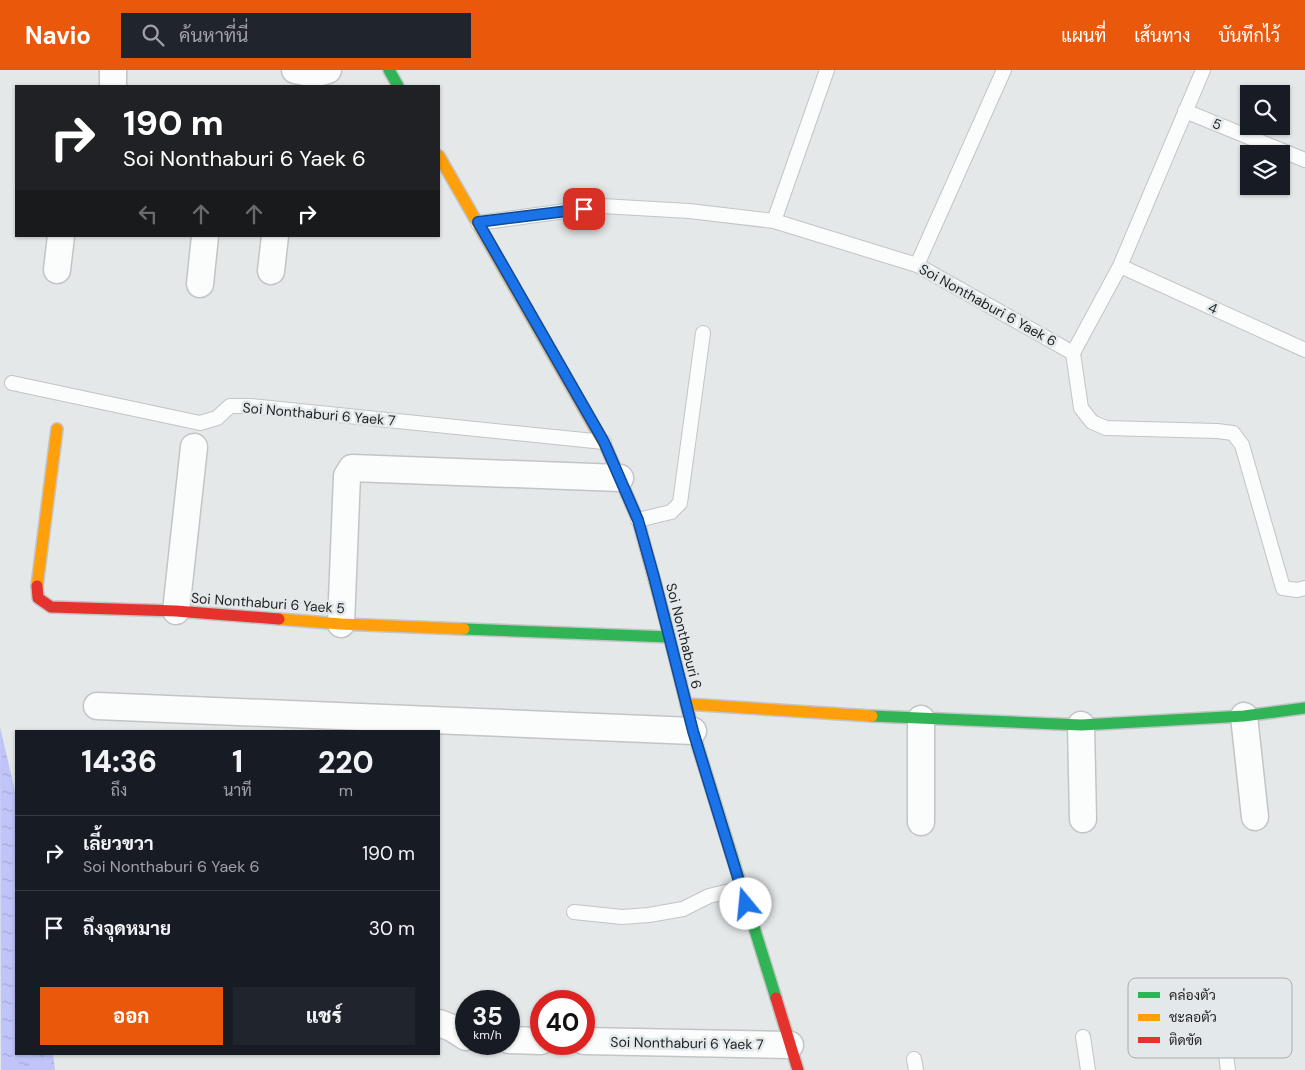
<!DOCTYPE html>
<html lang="th">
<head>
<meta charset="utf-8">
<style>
	:root { --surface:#171b24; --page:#20242c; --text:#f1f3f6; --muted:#9ea1a6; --line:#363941; --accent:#ea580c }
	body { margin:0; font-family:"DM Sans",Sarabun,sans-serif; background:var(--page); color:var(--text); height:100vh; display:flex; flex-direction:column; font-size:19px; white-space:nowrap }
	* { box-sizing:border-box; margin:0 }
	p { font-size:16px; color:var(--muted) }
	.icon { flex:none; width:28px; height:28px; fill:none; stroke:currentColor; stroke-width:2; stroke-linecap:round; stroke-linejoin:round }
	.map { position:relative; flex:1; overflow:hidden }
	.details { position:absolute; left:15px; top:660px; width:425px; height:325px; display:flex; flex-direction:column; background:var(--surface); border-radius:0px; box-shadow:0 1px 4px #0004 }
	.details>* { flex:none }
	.banner { position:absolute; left:15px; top:15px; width:425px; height:152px; border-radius:0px; box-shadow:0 1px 4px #0004; background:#202124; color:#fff; overflow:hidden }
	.tools { position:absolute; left:1240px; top:15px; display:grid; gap:10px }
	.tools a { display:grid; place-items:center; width:50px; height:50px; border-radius:0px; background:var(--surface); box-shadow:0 1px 4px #0004; font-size:25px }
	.speed { position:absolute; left:455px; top:920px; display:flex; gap:10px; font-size:25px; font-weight:700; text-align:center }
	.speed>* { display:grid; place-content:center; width:65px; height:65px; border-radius:50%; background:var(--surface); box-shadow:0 1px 4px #0004; line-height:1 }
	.speed small { font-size:12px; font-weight:400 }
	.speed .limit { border:8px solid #d22; background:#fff; color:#111 }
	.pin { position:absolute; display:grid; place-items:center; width:42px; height:42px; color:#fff; margin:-21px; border-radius:10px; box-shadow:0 2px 8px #0006 }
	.me { position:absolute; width:55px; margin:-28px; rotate:343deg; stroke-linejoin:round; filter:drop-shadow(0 0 4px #0008) }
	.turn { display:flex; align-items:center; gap:18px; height:105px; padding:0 25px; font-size:22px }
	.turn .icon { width:65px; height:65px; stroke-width:2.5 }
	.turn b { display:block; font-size:35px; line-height:42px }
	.lanes { display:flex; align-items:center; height:48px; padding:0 25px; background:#0003; justify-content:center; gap:25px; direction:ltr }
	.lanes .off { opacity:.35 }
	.eta { display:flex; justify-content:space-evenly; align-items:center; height:85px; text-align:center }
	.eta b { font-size:30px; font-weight:800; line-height:35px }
	.action { display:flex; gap:10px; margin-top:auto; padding:10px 25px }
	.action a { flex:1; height:58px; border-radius:0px; background:var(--accent); color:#fff; font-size:20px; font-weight:800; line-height:58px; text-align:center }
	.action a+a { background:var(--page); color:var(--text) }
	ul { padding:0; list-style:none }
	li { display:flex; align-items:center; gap:15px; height:75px; padding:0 25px; border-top:1px solid var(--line) }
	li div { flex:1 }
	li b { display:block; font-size:19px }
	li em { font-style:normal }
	header { display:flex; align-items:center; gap:30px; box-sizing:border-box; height:70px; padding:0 25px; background:var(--accent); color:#fff }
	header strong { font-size:24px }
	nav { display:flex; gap:28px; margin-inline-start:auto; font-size:18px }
	.search { width:350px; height:45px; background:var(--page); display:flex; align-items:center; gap:12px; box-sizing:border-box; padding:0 18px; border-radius:0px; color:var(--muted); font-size:19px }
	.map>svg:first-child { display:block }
	.water { fill:url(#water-ripples) }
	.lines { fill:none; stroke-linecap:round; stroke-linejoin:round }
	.lane-casing { stroke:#c2c4c5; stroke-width:16 }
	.street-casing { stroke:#c2c4c5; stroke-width:29 }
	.fast-casing { stroke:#c2c4c5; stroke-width:14 }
	.slow-casing { stroke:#c2c4c5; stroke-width:14 }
	.jam-casing { stroke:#c2c4c5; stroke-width:14 }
	.lane { stroke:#fbfcfc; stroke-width:14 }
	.street { stroke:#fbfcfc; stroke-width:26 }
	.fast { stroke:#30b455; stroke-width:11 }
	.slow { stroke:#ff9f0a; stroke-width:11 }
	.jam { stroke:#e5322d; stroke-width:11 }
	.route-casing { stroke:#114b97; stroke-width:12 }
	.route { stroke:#1a73e8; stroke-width:9 }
	.labels { text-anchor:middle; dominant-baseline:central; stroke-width:5; stroke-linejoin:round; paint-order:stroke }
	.street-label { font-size:14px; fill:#1e2021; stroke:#e3e9eb }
	.key { fill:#e3e9eb; stroke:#a8adae; stroke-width:1 }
	.key-label { font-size:14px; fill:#1e2021 }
</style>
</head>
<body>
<header>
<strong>Navio</strong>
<div class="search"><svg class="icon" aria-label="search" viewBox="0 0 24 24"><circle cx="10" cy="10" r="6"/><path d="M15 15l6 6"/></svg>ค้นหาที่นี่</div>
<nav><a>แผนที่</a><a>เส้นทาง</a><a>บันทึกไว้</a></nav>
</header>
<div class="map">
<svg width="1305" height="1000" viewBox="0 0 1305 1000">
	<defs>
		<pattern id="water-ripples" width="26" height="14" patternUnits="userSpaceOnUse" patternTransform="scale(1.25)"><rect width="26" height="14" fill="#c1c4f8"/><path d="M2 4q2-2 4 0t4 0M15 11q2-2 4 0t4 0" fill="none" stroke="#a5a8d4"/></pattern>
	</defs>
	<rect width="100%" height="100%" fill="#e5e8e9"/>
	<!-- water -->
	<path class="water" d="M0,657L16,725V984H53L55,1000H1Z"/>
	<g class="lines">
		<!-- lane casing -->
		<g class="lane-casing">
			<path id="lane" d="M1185,41L1305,90
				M774,151L827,0
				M478,153L602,136L689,141L774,151L917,195L1073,283L1081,338L1092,352L1106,358L1217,361L1233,363L1242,375L1283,518L1297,520L1305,518
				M917,195L1004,0
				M1120,196L1305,280
				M1073,283L1120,196L1203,0
				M12,313L200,353L217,348L230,336H250L604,372
				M638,450L671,442L680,433L703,263
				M574,842L622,847L649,845L683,839L709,826L742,818
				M1083,967L1088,1000
				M1224,970L1228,1000
				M914,989L916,1000"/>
		</g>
		<!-- street casing -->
		<g class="street-casing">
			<path id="street" d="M295,0L314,4L328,0
				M113,16V0
				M57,200L61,166
				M271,201L275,166
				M200,214L205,166
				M176,541L194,377
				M341,554L347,406L352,398L620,408
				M97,636L693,661
				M1244,646L1255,747
				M921,649V752
				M1081,655L1083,749
				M439,953L452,958L466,967
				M509,970L541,971
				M584,971L790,975"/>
		</g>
		<!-- fast casing -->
		<g class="fast-casing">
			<path id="fast" d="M389,0L398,16
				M664,545L693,661L776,928
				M464,559L669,567
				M872,646L1081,655L1244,646L1305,638"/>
		</g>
		<!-- slow casing -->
		<g class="slow-casing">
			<path id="slow" d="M439,86L607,379
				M37,516L57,359
				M279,549L341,554L464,559
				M686,634L872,646"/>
		</g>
		<!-- jam casing -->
		<g class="jam-casing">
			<path id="jam" d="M607,379L638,450L664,545
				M37,516L38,528L51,537L176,541L279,549
				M776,928L798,1000"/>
		</g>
		<!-- lane -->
		<use href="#lane" class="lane"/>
		<!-- street -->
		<use href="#street" class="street"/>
		<!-- fast -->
		<use href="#fast" class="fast"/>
		<!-- slow -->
		<use href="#slow" class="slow"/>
		<!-- jam -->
		<use href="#jam" class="jam"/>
	</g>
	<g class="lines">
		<!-- route casing -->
		<g class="route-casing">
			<path id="route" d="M584,139L478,152L604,372L638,450L654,507L693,661L746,834"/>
		</g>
		<!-- route -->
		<use href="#route" class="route"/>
	</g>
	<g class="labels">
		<!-- street labels -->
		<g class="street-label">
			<text transform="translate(1217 54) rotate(22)">5</text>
			<text transform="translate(988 235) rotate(29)">Soi Nonthaburi 6 Yaek 6</text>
			<text transform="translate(1213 238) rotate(24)">4</text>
			<text transform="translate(319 344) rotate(5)">Soi Nonthaburi 6 Yaek 7</text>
			<text transform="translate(268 533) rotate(4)">Soi Nonthaburi 6 Yaek 5</text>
			<text transform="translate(684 566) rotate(76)">Soi Nonthaburi 6</text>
			<text transform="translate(687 973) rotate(1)">Soi Nonthaburi 6 Yaek 7</text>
		</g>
	</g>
	<!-- legend -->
	<rect x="1128" y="908" width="164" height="80" rx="8" class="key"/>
	<rect x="1138" y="922" width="22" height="6" fill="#30b455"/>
	<rect x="1138" y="944" width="22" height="7" fill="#ff9f0a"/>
	<rect x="1138" y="967" width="22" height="6" fill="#e5322d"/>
	<g class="key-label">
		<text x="1169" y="930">คล่องตัว</text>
		<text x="1169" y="952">ชะลอตัว</text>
		<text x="1169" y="975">ติดขัด</text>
	</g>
</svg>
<div class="tools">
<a><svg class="icon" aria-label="search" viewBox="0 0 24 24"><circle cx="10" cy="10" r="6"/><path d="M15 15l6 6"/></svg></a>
<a><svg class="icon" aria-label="layers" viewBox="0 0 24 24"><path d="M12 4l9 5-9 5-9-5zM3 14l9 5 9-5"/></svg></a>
</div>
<div class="speed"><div>35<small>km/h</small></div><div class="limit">40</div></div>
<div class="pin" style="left:584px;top:139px;background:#d93025"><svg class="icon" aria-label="arrive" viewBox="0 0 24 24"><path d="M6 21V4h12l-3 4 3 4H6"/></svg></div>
<svg class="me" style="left:746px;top:834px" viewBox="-20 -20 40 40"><circle r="19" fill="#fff"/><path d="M0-13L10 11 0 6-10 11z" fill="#1a73e8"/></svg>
<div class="banner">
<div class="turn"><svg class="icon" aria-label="right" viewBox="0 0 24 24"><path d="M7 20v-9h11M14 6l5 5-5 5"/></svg><div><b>190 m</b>Soi Nonthaburi 6 Yaek 6</div></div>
<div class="lanes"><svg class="icon off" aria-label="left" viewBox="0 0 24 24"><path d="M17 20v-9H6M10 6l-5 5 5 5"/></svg><svg class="icon off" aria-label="ahead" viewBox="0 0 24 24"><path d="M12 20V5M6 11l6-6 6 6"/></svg><svg class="icon off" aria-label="ahead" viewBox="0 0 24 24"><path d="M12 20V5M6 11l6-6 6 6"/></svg><svg class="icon" aria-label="right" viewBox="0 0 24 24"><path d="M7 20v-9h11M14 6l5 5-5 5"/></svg></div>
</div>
<section class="details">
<div class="eta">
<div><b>14:36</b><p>ถึง</p></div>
<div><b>1</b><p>นาที</p></div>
<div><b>220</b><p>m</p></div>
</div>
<ul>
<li><svg class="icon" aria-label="right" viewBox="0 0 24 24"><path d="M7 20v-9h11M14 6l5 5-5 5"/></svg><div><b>เลี้ยวขวา</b><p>Soi Nonthaburi 6 Yaek 6</p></div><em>190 m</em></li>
<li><svg class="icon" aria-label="arrive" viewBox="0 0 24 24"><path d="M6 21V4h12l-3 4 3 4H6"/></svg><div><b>ถึงจุดหมาย</b></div><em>30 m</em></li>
</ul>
<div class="action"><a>ออก</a><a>แชร์</a></div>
</section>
</div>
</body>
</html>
